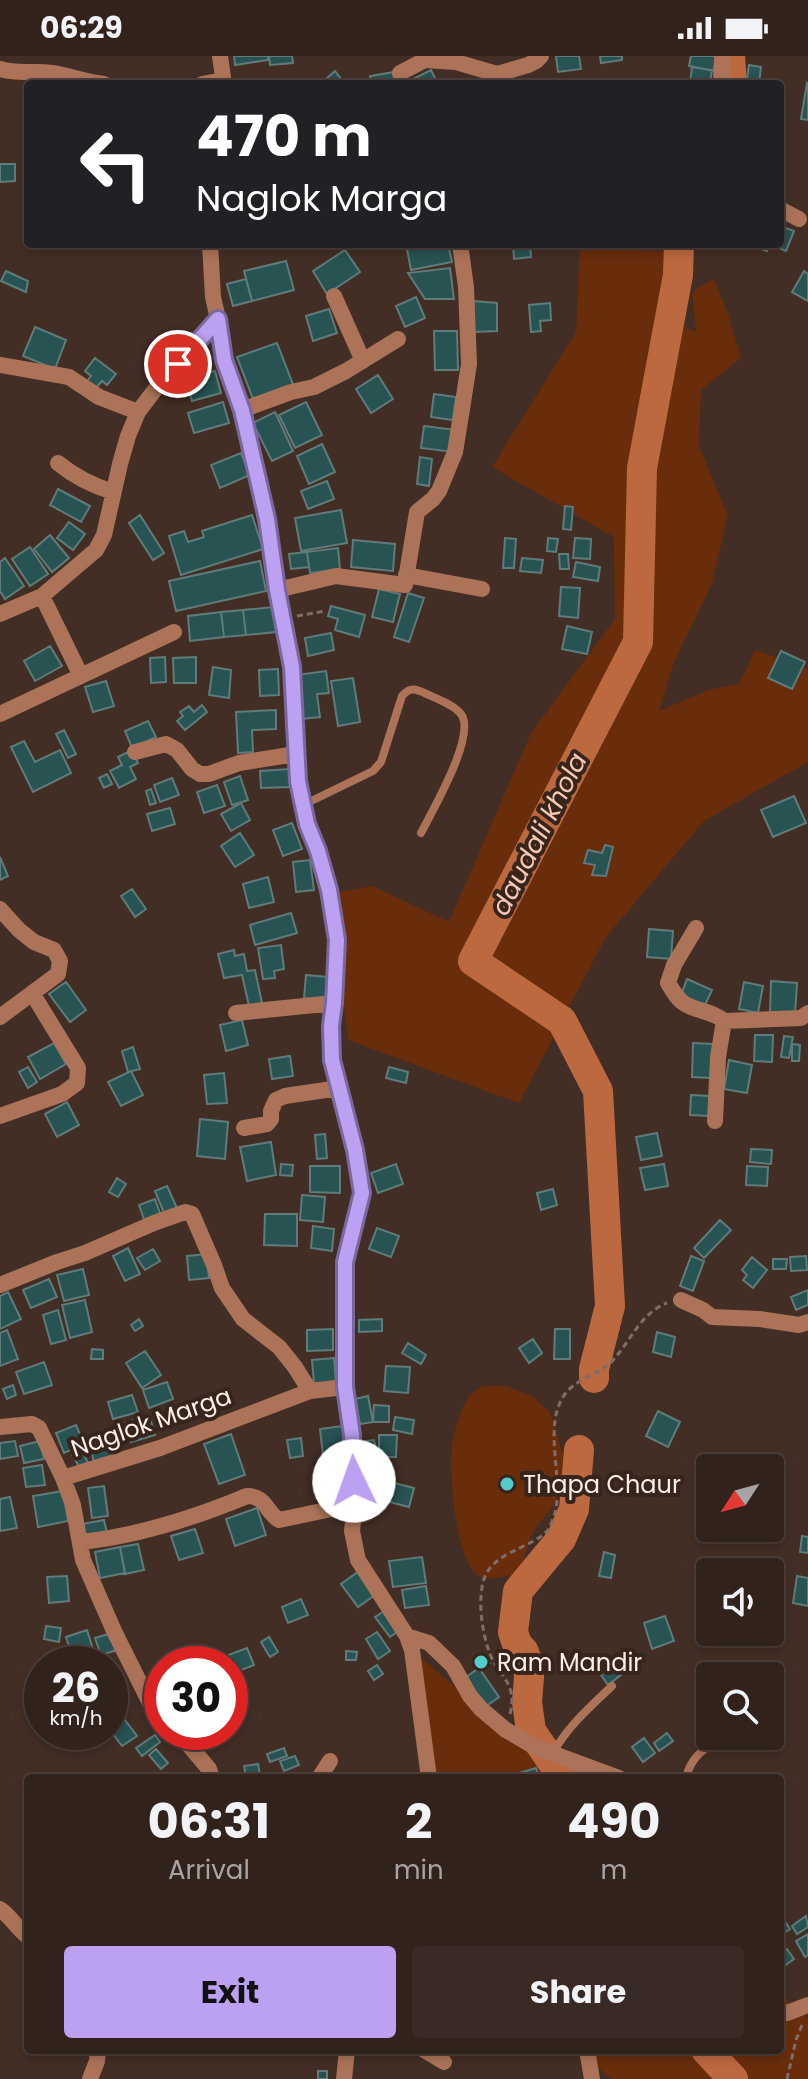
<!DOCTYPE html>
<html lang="en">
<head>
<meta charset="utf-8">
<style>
	:root { --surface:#32221c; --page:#3a2a25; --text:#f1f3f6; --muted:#a8a4a3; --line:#4d3f3b; --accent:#bca0f2 }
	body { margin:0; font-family:Poppins,sans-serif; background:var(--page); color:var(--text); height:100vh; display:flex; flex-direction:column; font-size:30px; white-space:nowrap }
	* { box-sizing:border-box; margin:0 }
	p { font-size:26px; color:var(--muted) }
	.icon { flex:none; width:44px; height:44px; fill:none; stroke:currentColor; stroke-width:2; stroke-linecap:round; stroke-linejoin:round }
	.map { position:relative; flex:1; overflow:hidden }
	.drawer { position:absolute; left:24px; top:1718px; width:760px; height:280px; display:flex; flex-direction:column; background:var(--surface); border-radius:8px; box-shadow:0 4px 12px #0003,0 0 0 2px var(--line) }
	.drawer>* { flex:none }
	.banner { position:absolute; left:24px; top:24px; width:760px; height:168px; border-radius:8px; box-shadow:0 4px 12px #0003,0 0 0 2px var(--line); background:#202124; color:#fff; overflow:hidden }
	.needle { width:52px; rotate:234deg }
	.tools { position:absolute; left:696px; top:1398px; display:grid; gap:16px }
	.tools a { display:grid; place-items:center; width:88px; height:88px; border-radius:8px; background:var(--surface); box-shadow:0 4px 12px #0003,0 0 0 2px var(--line); font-size:40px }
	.speed { position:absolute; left:24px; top:1590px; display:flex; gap:16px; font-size:40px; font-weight:700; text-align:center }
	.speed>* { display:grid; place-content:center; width:104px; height:104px; border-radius:50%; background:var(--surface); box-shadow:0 4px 12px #0003,0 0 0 2px var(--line); line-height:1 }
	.speed small { font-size:20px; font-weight:400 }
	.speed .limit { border:12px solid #d22; background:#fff; color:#111 }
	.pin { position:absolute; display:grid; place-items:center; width:68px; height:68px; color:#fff; margin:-34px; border:4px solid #fff; border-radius:50%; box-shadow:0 2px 8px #0007 }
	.me { position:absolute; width:88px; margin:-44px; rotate:357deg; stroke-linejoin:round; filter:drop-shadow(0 0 6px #0008) }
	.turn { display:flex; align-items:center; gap:28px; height:168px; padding:0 40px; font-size:36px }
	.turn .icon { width:104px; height:104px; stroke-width:2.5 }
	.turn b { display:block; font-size:56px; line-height:68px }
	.eta { display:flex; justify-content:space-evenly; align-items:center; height:136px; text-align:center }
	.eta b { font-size:48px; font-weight:700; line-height:56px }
	.primary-button { display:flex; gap:16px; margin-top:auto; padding:16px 40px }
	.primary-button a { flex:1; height:92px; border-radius:8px; background:var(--accent); color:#111; font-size:32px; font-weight:700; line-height:92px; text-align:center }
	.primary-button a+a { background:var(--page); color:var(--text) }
	.status { display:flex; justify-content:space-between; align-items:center; height:56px; padding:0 40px; background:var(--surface); direction:ltr }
	.status svg { height:22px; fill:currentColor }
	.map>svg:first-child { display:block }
	.green { fill:#692d0c }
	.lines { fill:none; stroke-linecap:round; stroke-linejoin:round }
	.river { stroke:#bd6940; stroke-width:30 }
	.building { fill:#275352; stroke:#5f7b7a; stroke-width:2 }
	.path { stroke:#806e66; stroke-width:3; stroke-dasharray:6 4; stroke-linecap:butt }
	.lane { stroke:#ac7359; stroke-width:8 }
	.street { stroke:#ac7359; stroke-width:16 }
	.route-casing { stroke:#7a689d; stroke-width:20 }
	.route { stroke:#bca0f2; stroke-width:14 }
	.poi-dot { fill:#53cdcb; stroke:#37241b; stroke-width:3 }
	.labels { text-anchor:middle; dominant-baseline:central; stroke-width:8; stroke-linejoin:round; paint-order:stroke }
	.street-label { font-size:24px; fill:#fdf0ea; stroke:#37241b }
	.poi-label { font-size:24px; fill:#fdf0ea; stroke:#37241b; text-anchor:start }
	.water-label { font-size:26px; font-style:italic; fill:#f6c7b2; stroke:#37241b }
</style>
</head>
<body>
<div class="status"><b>06:29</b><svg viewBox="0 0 49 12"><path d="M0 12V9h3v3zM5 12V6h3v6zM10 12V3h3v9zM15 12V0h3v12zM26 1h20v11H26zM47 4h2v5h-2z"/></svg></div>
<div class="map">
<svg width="808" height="2023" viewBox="0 0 808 2023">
	<rect width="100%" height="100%" fill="#422e25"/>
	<!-- green -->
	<path class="green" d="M580,191L670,196L664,261L696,276L692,236L714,223L727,255L741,302L701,334L699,390L728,460L711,530L674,606L659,655L709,634L740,627L755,594L808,613V706L704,765L606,881L519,1047L348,984L331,837L372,830L449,866L531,677L615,563L614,481L492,411L576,276Z
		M483,1330H506L532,1340L550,1356L564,1402L560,1435L554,1449L537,1470L530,1482L522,1508L515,1518C504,1520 489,1526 479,1520C454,1505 448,1410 453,1383C455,1374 463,1348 468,1342C471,1337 479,1333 483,1330Z
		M412,1594L506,1674L556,1722H426Z
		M780,1937L808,1964V2023H612L589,2005L582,1994H780Z"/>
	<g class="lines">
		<!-- river -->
		<path class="river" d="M730,0L732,28
			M594,1322V1313L610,1250L598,1035L562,965L473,905L638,586L642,412L678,219L679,188
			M568,1722L553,1707L531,1675L527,1646L529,1621L528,1608L524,1596L517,1588L513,1576L518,1535L561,1483L574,1453L579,1394
			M706,1994L733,2023"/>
	</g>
	<!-- building -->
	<path class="building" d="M234,0H268V4L235,9Z
		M269,0H292L293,7L270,9Z
		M556,0H579L581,13L558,16Z
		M600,0H622V4L601,7Z
		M691,0H716L714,15L689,10Z
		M749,9L761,11L759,28H746Z
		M692,11L712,14L710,28H690Z
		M431,14L438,28H405V27Z
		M335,15L342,24L338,28H328L325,24Z
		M394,16L396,28H371L370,20Z
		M807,27L808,28V64L801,63Z
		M0,108H15V125L0,126Z
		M780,170L794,175L786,195L771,189L780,188Z
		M406,188H448L452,206L411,214Z
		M513,188H530L531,201L514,203Z
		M752,188H770L767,195L751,190Z
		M345,194L360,216L327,238L313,215Z
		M286,205L294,234L252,245L244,215Z
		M450,212L454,243H425L408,217Z
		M6,215L28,225L26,236L1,225Z
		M804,215L808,218V245L792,236Z
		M246,223L252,245L233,250L227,228Z
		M416,241L425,262L405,271L396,250Z
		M473,245L497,247V275L474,276Z
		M550,247L551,264L540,265L541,275L531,276L529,249Z
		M329,253L337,277L313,285L306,260Z
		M35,271L66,284L55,313L23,300Z
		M434,275H457L458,314H435Z
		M277,287L294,331L253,343L237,301Z
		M95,302L116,318L107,329L102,325L96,332L87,325L91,320L85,315Z
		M215,315L221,337L192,345L185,323Z
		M378,319L393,343L371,357L356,333Z
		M434,338L456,341L453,364L431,361Z
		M223,346L229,367L194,377L188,357Z
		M306,346L322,379L295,392L279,359Z
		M275,356L293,395L272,405L253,367Z
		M424,370L456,374L453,396L421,392Z
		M322,388L335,416L309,428L297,400Z
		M241,397L250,419L220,432L211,409Z
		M420,401L432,403L429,430L417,428Z
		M327,425L334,443L308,453L301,435Z
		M58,433L90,450L81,466L50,449Z
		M565,450L573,451L571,474L563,473Z
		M341,454L347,487L301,495L295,462Z
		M140,459L164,497L153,504L129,467Z
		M252,459L263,493L181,519L169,480L184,475L188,486L204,481L202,475Z
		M69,466L85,478L73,494L57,482Z
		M50,479L69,502L52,516L34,493Z
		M505,482L516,483L514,512H503Z
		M548,482L558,483L556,496L547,495Z
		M575,482L591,483L590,503L573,502Z
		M353,484L395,488L393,515L351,511Z
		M30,491L48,518L30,530L12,503Z
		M338,492L340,513L310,517L307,496Z
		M307,496L309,511L291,513L289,498Z
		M559,498H568L569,513H560Z
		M5,502L24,530L5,543L0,535V506Z
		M522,502L543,504L541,517L520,515Z
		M260,505L266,535L176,555L169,525Z
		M576,506L600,511L598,525L573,521Z
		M561,531L580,532L578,562L559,560Z
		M379,533L400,538L393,566L372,561Z
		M408,537L424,542L409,586L394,581Z
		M331,550L365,559L359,581L335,574L338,563L328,560Z
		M273,551L276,576L246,579L243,554Z
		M243,554L246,579L224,581L221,556Z
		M221,556L224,581L190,585L188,560Z
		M567,570L592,576L587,598L562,593Z
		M331,577L334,594L308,600L305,582Z
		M50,590L62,610L35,625L24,605Z
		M781,595L805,606L792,633L768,622Z
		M165,601L166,626L151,627L150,602Z
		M196,601V627H174L173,602Z
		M213,611L231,614L229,642L209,639Z
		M278,613L279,639L260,640L259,614Z
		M326,615L329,637L317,638L320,661L301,663L296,619Z
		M353,622L360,666L338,670L331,625Z
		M106,625L114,650L93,656L85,631Z
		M202,649L207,656L185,674L177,665L183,660L180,656L189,650L194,656Z
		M276,654V673L252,674L253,696L238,697L236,656Z
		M148,665L156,681L132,692L125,675Z
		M64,674L76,698L68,702L56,678Z
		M24,685L35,706L60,694L71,717L33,736L11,691Z
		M132,694L138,707L130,711L136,723L119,732L110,715L122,709L118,701Z
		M290,713L291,731L261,732L260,715Z
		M107,718L112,728L104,732L99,722Z
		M240,720L248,744L232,749L224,726Z
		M172,722L179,739L160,746L154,729Z
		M217,729L225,750L204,757L197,736Z
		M151,733L156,747L150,749L146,735Z
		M794,740L806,767L773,781L761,754Z
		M241,747L250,764L231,775L221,758Z
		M170,752L175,768L152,775L147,758Z
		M292,767L302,793L283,800L273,774Z
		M240,777L254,799L235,811L221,790Z
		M605,789L613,791L606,820L592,819L595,809L584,807L588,794L602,797Z
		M0,801L8,820L0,824Z
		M310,804L314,834L296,836L293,806Z
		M268,821L274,846L249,852L243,828Z
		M132,833L146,853L135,861L121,840Z
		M291,857L297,877L255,889L250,869Z
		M649,873L673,875L671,903L647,901Z
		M281,889L284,913L274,915L275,922L263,923L258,892Z
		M234,894L235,900L244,898L247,915L255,914L262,947L249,950L242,919L224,922L218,898Z
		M306,919L328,921L326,944L304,942Z
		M687,923L712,934L705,949L681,939Z
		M771,925L797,927L795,959L770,958Z
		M66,926L86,954L70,966L49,938Z
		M744,926L763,930L758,957L739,953Z
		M242,964L248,989L226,995L220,969Z
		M755,979H773L772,1006L754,1005Z
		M784,980L793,981L789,1002L781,1001Z
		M54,987L66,1008L40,1023L28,1001Z
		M693,987L713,988L711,1022L692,1021Z
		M792,988L800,989L799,1005H792Z
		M133,991L140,1013L128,1016L122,995Z
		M290,1000L293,1020L272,1023L269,1003Z
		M729,1004L752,1009L747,1037L724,1033Z
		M28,1011L37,1026L28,1032L19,1016Z
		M389,1011L408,1016L406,1027L386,1022Z
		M131,1015L143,1039L121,1050L108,1026Z
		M224,1017L227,1047L207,1048L204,1019Z
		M691,1039L710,1040L709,1060L690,1059Z
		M67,1046L79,1069L57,1081L45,1058Z
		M200,1063L228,1066L225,1103L197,1100Z
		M657,1077L662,1100L641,1104L636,1081Z
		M325,1078L327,1102L317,1103L315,1079Z
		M271,1086L276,1119L247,1125L240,1091Z
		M751,1093L772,1094L771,1108L750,1106Z
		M281,1108L293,1109L292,1120L280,1119Z
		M396,1108L403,1128L378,1137L371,1117Z
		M664,1108L668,1130L645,1134L640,1112Z
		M310,1110H340V1137L310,1136Z
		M747,1110L768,1111L767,1130L746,1129Z
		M117,1122L126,1128L118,1141L109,1136Z
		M167,1130L177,1152L164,1157L155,1135Z
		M553,1133L557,1149L541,1154L537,1137Z
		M302,1139L325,1141L323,1166L300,1164Z
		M155,1143L162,1163L146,1169L139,1149Z
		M265,1158H297V1190L264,1189Z
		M720,1164L731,1174L704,1202L694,1192Z
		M313,1170L334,1173L332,1195L311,1192Z
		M377,1172L399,1180L391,1201L369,1193Z
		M128,1192L140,1218L125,1225L113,1200Z
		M153,1193L160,1205L145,1214L137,1202Z
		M207,1198L209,1222L189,1224L187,1200Z
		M691,1200L704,1205L693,1235L680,1230Z
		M806,1200L807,1214L791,1215L790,1201Z
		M752,1201L767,1214L753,1232L743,1224L747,1219L742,1214Z
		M773,1203H787L786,1213H773Z
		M83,1213L89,1239L64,1245L57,1219Z
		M49,1223L57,1241L31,1252L23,1234Z
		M808,1234V1249L796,1254L791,1241Z
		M8,1236L21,1263L0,1273V1240Z
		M85,1244L92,1276L70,1282L62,1249Z
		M58,1254L66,1284L51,1288L43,1259Z
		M139,1263L143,1270L135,1275L131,1269Z
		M382,1263V1275L359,1276V1264Z
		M333,1273V1294L307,1295V1274Z
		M555,1273H570V1303H554Z
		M7,1274L18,1303L0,1310V1277Z
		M657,1276L675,1281L671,1301L653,1296Z
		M533,1283L542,1297L529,1307L519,1292Z
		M408,1287L426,1299L421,1308L402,1297Z
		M92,1293L103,1294V1303H91Z
		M145,1295L161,1319L142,1332L126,1307Z
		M334,1302L336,1327L314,1328L312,1304Z
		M44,1306L52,1329L24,1338L16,1316Z
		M386,1310L410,1311L408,1337L384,1335Z
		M167,1326L173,1343L149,1352L143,1334Z
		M13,1329L16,1339L7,1343L3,1333Z
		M132,1339L138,1356L113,1363L108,1346Z
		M368,1340L373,1366L360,1368L355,1343Z
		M374,1349L389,1350V1366H373Z
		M658,1355L680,1366L668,1391L646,1380Z
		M149,1359L155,1379L131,1386L125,1367Z
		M395,1361L414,1364L412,1378L393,1374Z
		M76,1369L84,1388L64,1397L56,1377Z
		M342,1370L346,1397L323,1400L320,1373Z
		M108,1375L116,1403L95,1409L87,1381Z
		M231,1378L245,1419L219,1428L204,1388Z
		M379,1379H397L396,1401H379Z
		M301,1382L303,1400L290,1402L287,1384Z
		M374,1384L377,1398L368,1400L365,1385Z
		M15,1385L18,1400L0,1403V1387Z
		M40,1385L44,1403L24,1407L20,1390Z
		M81,1394L89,1408L80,1412L72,1399Z
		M42,1409L45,1429L26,1431L23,1412Z
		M327,1413L346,1415L342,1444L324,1441Z
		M379,1423L414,1432L409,1451L374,1442Z
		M104,1430L108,1460L92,1462L88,1432Z
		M63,1435L68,1465L38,1471L33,1440Z
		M10,1441L17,1472L0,1475V1443Z
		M257,1452L266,1479L235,1490L226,1463Z
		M104,1464L107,1478L84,1481L82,1468Z
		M195,1473L203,1497L179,1504L171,1480Z
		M802,1480L808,1481V1497L800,1496Z
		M138,1488L144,1514L125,1518L120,1491Z
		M120,1491L125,1517L100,1522L95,1496Z
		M604,1496L615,1499L611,1522L599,1520Z
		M422,1501L426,1527L393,1531L389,1505Z
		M359,1515L375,1539L358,1551L341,1528Z
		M67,1520L69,1545L49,1547L47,1521Z
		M797,1520L808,1522V1550L793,1547Z
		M426,1530L429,1549L405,1552L402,1534Z
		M301,1543L308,1559L288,1567L282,1551Z
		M386,1554L400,1574L390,1581L375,1561Z
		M665,1560L674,1585L652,1593L644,1567Z
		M46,1570L61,1572L59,1586L44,1583Z
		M87,1574L93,1593L72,1600L66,1581Z
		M115,1576L120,1593L101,1599L95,1582Z
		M377,1576L390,1595L378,1603L366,1583Z
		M269,1581L278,1596L270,1601L261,1586Z
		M247,1592L254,1609L234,1617L228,1599Z
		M346,1595L357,1596L356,1604H346Z
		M480,1598L490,1607L482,1614L473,1605Z
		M619,1605L626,1615L608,1629L601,1619Z
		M377,1609L383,1618L374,1624L368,1615Z
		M479,1612L499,1641L485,1651L465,1622Z
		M119,1656L137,1680L122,1690L110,1674V1663Z
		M667,1677L673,1685L659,1695L654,1687Z
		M155,1679L160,1686L142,1700L136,1692Z
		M644,1682L655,1697L643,1706L632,1691Z
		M284,1692L287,1700L270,1706L267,1698Z
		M156,1693L168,1707L161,1713L149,1699Z
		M295,1700L299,1709L284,1715L280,1705Z
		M258,1708L260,1719L246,1721L244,1710Z
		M536,1712L539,1722H520L519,1717Z
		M780,1858L790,1873L780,1880Z
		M806,1860L808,1871L797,1878L792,1870Z
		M808,1878V1899L805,1901L796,1885Z
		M787,1893L794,1903L783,1911L780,1906V1897Z
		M318,2015H327V2023H318Z"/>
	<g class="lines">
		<!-- path -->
		<path class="path" d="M297,560L326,555
			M510,1658C518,1627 499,1621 490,1598C482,1577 478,1548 483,1526C491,1495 532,1493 548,1474C551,1470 553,1462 555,1457C564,1419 542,1370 565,1338C578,1321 600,1319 614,1303C631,1284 641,1257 667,1247
			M787,2023L796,1984L802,1969"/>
		<!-- lane -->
		<path class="lane" d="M303,749L373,715L381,706L402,640C411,629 418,634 429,639C439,644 454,649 461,658C477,679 432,755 421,777
			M770,1651L778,1645
			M553,1697C568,1670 590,1651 612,1630
			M686,1722C691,1699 706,1692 724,1680"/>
		<!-- street -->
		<path class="street" d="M220,0L224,28
			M0,13C19,19 34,14 52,17C70,20 87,26 104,28
			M202,28L223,24
			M403,28L400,17L425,4L456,6L497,18L528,9L536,5L541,0
			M721,28L722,0
			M780,153L799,163
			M210,188L213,241L218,263L220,285L224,304L242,354L255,406L267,463L277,534L292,611L296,698L302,749L318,795L329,834L337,884L334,947L331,970L332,1004L355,1094L362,1137L345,1206V1331L352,1379L355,1448L352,1475L358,1504L407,1580L412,1594L429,1722
			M334,240L363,305
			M0,309L69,321L99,341L138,356
			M242,354L291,336L314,331L346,315L398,283
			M58,407C75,421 91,429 113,436
			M406,519L482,533
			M277,534L336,520L405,529L417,456L433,443L439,435L455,396L462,353L469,308L466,231L460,188
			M42,540L81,620
			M0,558L42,540L96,494L104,479L120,408L128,380L138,356L164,322L218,263
			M0,658L174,576
			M135,696L166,688L177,694L192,713L200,718H209L239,707L296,698
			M0,853L19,874L34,886L54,894L60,905L58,918L0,961
			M696,872L674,909L668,927C673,935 677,943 685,948C698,956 713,955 724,965
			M236,957L334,947
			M0,1060L62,1038L77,1027L78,1012L32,937
			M715,1065L718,1001L724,965L801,962L808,957
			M244,1072L267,1068L271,1063V1055L276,1044L285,1040L339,1032
			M0,1229L57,1206L85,1197L154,1167L185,1156L192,1158L214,1209L222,1232L243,1263L279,1291L295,1311L310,1335
			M681,1244L703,1254L712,1261L760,1263L799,1269L808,1266
			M0,1371L32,1368L39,1372L63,1422L160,1392L310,1335L345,1331
			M63,1422L73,1449L83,1504L114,1575L151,1649L162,1660
			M81,1486C138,1480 194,1462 247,1440C266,1440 266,1456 279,1464L355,1448
			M407,1580L429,1587L453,1610L470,1640L481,1653L506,1674L535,1691L619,1722
			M178,1676L209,1713L212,1722
			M319,1722L330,1705
			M0,1853C11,1861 17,1872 28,1881
			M780,1956L787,1957L808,1949
			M424,1994L444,2006
			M587,1994L592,2023
			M90,2023L97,2005L98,1994
			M344,2023L347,1994"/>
	</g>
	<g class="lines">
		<!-- route casing -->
		<g class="route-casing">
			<path id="route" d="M178,308L218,263L224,304L242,354L267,463L277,534L292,611L298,725L307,768L318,795L329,834L337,884L334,947L331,970L332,1004L355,1094L362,1137L345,1206V1331L352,1379L354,1425"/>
		</g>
		<!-- route -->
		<use href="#route" class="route"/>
	</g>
	<!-- markers -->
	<g class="poi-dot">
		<circle cx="507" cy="1428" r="8"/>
		<circle cx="481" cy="1606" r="8"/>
	</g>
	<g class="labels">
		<!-- street labels -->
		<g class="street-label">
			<text transform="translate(151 1366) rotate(-19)">Naglok Marga</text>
		</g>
		<!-- poi labels -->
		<g class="poi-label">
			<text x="523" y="1428">Thapa Chaur</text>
			<text x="497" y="1606">Ram Mandir</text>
		</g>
		<!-- water labels -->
		<g class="water-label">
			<text transform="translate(539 778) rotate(-63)">daudali khola</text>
		</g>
	</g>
</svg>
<div class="tools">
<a><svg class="needle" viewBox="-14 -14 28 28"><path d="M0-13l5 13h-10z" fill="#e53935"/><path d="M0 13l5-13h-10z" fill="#a8a4a3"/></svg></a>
<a><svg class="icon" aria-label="sound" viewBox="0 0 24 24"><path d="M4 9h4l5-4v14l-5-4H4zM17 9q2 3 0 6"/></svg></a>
<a><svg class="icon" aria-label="search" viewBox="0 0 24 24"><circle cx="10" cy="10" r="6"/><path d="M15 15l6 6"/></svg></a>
</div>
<div class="speed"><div>26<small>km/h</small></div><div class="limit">30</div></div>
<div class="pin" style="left:178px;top:308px;background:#d93025"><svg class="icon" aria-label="arrive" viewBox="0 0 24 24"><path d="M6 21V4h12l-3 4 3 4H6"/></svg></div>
<svg class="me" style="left:354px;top:1425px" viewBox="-20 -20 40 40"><circle r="19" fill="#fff"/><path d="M0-13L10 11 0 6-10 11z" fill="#bca0f2"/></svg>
<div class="banner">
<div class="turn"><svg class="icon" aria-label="left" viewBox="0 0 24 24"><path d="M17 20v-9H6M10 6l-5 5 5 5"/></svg><div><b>470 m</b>Naglok Marga</div></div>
</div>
<section class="drawer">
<div class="eta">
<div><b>06:31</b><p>Arrival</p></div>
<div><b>2</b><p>min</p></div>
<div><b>490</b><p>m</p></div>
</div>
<div class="primary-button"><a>Exit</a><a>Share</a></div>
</section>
</div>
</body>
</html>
